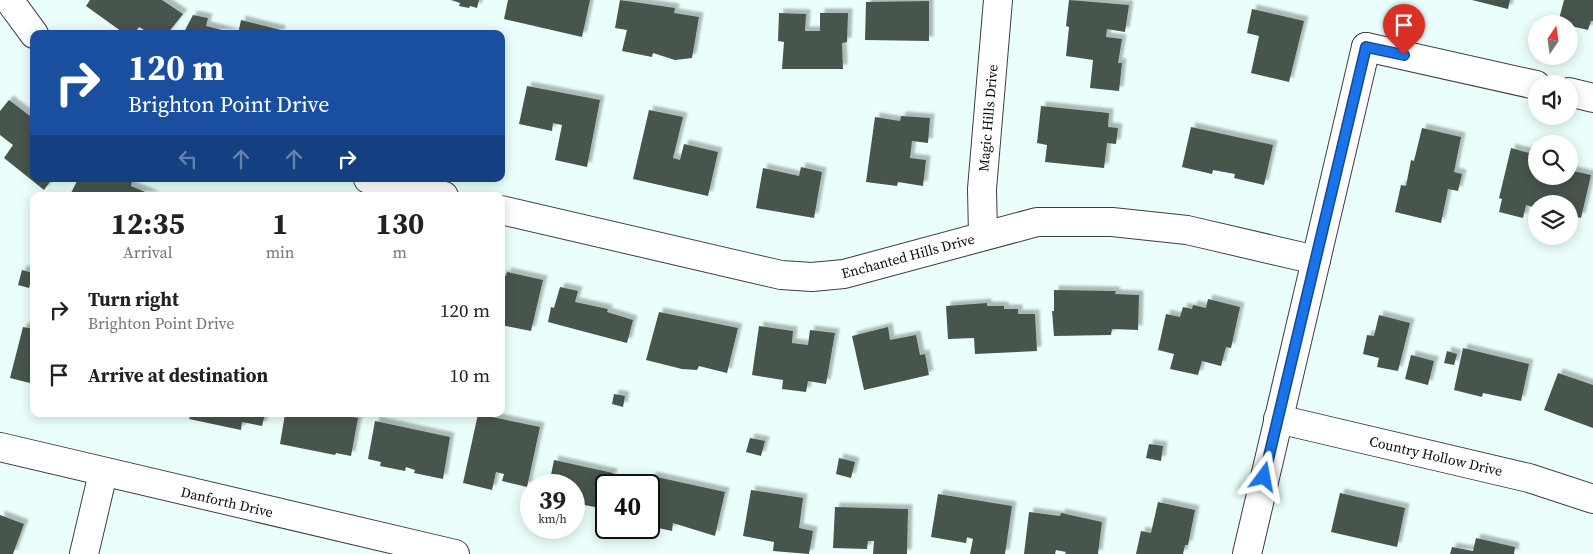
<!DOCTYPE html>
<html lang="en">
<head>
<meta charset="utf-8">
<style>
	:root { --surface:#fff; --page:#f2f2f2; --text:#222; --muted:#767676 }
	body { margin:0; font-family:"Source Serif 4",serif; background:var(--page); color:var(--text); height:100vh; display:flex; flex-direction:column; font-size:19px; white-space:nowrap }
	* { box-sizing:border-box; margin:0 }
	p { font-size:16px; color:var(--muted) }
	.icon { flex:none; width:28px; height:28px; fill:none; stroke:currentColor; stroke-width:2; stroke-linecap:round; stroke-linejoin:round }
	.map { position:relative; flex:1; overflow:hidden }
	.side { position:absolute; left:30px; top:192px; width:475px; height:225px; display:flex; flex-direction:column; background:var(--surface); border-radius:10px; box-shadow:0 2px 12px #0003 }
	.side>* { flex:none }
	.hud { position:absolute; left:30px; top:30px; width:475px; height:152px; border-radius:10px; box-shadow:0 2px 12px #0003; background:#1a4fa0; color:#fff; overflow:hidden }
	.needle { width:32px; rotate:13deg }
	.tools { position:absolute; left:1528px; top:15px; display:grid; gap:10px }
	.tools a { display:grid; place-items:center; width:50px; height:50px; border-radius:50%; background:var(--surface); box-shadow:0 2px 12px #0003; font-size:25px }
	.speed { position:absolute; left:520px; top:474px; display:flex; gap:10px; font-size:25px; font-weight:700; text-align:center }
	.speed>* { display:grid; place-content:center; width:65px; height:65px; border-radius:50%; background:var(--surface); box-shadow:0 2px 12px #0003; line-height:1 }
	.speed small { font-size:12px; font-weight:400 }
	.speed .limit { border:2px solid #111; border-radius:8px; background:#fff; color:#111 }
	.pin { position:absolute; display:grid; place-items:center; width:42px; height:42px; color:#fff; margin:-51px -21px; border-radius:50% 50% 50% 0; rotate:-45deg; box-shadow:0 0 5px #0007 }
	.pin .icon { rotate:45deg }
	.me { position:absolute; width:55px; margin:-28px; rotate:13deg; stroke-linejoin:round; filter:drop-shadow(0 0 4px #0008) }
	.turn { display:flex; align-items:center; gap:18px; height:105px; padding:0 15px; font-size:22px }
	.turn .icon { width:65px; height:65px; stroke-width:2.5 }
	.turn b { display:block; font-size:35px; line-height:42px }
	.lanes { display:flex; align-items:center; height:48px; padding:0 15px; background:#0003; justify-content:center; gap:25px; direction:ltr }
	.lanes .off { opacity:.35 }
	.eta { display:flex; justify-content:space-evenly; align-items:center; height:85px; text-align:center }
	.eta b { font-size:30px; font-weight:700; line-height:35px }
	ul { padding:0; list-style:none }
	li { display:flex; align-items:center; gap:15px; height:65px; padding:0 15px }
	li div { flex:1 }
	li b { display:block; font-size:19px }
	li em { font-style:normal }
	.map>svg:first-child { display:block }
	.building { fill:#47554d; filter:url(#shadow) }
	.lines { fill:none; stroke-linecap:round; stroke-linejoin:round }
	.minor-casing { stroke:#3e3e3e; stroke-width:30 }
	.tertiary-casing { stroke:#3e3e3e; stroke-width:30 }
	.minor { stroke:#fff; stroke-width:28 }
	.tertiary { stroke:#fff; stroke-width:28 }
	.route-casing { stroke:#114b97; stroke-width:12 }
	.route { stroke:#1a73e8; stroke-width:9 }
	.labels { text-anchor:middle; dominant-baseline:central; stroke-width:5; stroke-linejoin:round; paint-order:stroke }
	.street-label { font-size:14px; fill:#0b0b0b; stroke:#fff }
</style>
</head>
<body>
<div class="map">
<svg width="1593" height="554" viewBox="0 0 1593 554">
	<defs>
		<filter id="shadow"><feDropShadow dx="4.5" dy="-4.5" stdDeviation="1" flood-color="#0004"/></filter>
	</defs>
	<rect width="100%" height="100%" fill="#eafffb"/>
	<!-- building -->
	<path class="building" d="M90,0H162L183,14L167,34H150L139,27L134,34H125L86,6Z
		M451,0H479L477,8L470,6L469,8L459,6L460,3Z
		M508,0H590L582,37L504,19Z
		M620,0L675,8L674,13L699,17L692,58L675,60L653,53L652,57L622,51L627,30L615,28Z
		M1069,0L1129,5L1125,32L1107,29L1106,37L1122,39L1118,63H1122L1119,91L1090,88L1093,60L1066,56L1069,27L1066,26Z
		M1472,0H1510L1508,9Z
		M1564,0H1593V21H1591L1588,30L1558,23Z
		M929,1V41L865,40L866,2Z
		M1252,9L1304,21L1289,82L1251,73L1259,36L1247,33Z
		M779,13L806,14L805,31H820V13H848L847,42L842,43L843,69H782L784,42L778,41Z
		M193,15L208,18L206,26L238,34H183Z
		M241,20L281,30L280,34H238Z
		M527,86L600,100L587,167L555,160L562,125L553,123L552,131L519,124Z
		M9,100L34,119V179H52L44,190L4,158L13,145L0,135V111Z
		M1041,106L1109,113L1108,127L1118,128L1116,144L1107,143L1104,168L1045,162L1047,145L1037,143Z
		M649,110L683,117L673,158L680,160L684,144L718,152L708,196L633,179Z
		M901,116L930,118L928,143L912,141L910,158L926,160L923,186L898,182L897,186L866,182L875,117L900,121Z
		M1191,127L1273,145L1264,185L1234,178L1235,174L1213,170L1212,174L1182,167Z
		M1422,128L1461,137L1454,172L1462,174L1458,191L1448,189L1441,223L1395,212L1401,185L1406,186L1411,160L1414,161Z
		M1511,148L1536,155V176H1569V170L1591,175L1581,218L1569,215V204H1536V208L1526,205L1523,218L1499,212L1502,199L1499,198Z
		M801,167L822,172L814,218L756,208L763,168L799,176Z
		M78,179H127L132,181L131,186L155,196H77L71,193Z
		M22,270L33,273L29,288L18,285Z
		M507,272L543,280L531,331L501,325V275L506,276Z
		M560,287L578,291L575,302L608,309L607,312L633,320L627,343L548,322L551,307L554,308Z
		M1054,290L1116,291L1115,294L1139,295L1138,330L1112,329L1111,335L1054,336L1052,311H1054Z
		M1208,299L1240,307L1231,348L1226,347L1221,366L1202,361L1198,375L1170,369L1174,354L1158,350L1166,314L1180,317L1183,307L1192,309L1193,305L1206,308Z
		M987,303V306H1004V309H1018V314H1035L1037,351L975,354L974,338L948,339L946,306Z
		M659,312L738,328L727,373L699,366L697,370L682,369L646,360Z
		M1379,315L1410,323L1398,371L1377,367L1379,358L1363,354L1367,335L1374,336Z
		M759,326L793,331L792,343L808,345L810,330L835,333L826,384L808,381L806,392L782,389L783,380L752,375Z
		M23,327L34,329V384L10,378Z
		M888,327L890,340L916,335L920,355L925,354L929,375L864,390L852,336Z
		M1463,348L1529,364L1521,401L1483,393L1482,397L1454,390Z
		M1447,351L1457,354L1454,365L1444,363Z
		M1411,355L1434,361L1428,385L1405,379Z
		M1558,373L1593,385V428L1544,410Z
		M614,394L625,396L623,407L612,404Z
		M191,414H265L262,426L242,422L241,430L189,419Z
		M285,414L309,417L310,414H336L358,418L351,456L336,453L335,455L280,444Z
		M478,414L540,427L527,487L502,481L504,474L496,472L492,490L463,483Z
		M375,421L450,437L443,479L414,473L415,470L406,467L405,471L380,466L381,462L368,459Z
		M750,438L765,441L761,456L746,452Z
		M1149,444L1163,446L1161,461L1146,458Z
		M839,458L855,462L851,478L836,474Z
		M554,460L613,473L610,485H606L605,509L574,503V485H549Z
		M652,476L725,492L715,536L673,523L672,531L649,526V492Z
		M751,490L803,498L799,528L813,531L809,554L773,551L774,542L743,536Z
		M1340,493L1405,508L1397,547L1331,532Z
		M938,494L1012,506L1005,554H970L973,539L967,537L966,543L931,537Z
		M1158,502L1195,510L1188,545H1185L1183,554H1136L1141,531L1151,533Z
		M835,507L908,509L907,554H873L874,541H868L867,549L833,548Z
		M1029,512L1060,516L1061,513L1102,522L1098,554H1065L1066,552L1056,550L1055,554H1024Z
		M0,515L24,524L13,554H0Z
		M1476,538L1515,547L1514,554H1450L1452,547L1473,551Z"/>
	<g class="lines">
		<!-- minor casing -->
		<g class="minor-casing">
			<path id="minor" d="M9,0L34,34
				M1366,47L1536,85
				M1569,92L1593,98
				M368,179L444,196
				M501,210L781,275L812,277L844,274L1037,222H1112L1187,230L1316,260
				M983,236L982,189L998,0
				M1278,419L1529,478L1593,499
				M0,447L455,554
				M84,554L103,473"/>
		</g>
		<!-- tertiary casing -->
		<g class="tertiary-casing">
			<path id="tertiary" d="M1247,554L1366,47"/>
		</g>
		<!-- minor -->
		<use href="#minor" class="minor"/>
		<!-- tertiary -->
		<use href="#tertiary" class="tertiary"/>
	</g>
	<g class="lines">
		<!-- route casing -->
		<g class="route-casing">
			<path id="route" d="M1264,477L1366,47L1404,55"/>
		</g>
		<!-- route -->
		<use href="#route" class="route"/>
	</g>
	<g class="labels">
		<!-- street labels -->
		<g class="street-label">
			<text transform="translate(988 118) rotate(-85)">Magic Hills Drive</text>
			<text transform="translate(908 256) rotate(-15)">Enchanted Hills Drive</text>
			<text transform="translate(1436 456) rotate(13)">Country Hollow Drive</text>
			<text transform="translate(227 502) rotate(13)">Danforth Drive</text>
		</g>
	</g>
</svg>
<div class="tools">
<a><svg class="needle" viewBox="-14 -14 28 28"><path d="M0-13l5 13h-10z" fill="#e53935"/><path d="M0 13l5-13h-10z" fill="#767676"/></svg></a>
<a><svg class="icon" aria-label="sound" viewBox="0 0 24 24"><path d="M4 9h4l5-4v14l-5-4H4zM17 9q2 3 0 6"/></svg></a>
<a><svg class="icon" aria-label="search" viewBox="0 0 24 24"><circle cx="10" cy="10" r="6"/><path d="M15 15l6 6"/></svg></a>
<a><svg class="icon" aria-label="layers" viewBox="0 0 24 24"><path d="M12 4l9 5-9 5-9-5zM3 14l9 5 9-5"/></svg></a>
</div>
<div class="speed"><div>39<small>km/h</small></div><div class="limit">40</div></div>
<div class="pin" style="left:1404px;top:55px;background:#d93025"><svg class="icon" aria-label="arrive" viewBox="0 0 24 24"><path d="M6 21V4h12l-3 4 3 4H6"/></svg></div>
<svg class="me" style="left:1264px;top:477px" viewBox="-20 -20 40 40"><path d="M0-17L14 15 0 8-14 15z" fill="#1a73e8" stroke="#fff" stroke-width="4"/></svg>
<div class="hud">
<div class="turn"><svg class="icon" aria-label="right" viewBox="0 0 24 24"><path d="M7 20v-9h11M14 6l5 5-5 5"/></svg><div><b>120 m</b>Brighton Point Drive</div></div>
<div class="lanes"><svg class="icon off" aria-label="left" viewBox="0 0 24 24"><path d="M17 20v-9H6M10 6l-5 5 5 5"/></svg><svg class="icon off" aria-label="ahead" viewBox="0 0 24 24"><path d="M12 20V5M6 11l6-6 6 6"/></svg><svg class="icon off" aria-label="ahead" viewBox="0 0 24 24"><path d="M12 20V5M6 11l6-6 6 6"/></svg><svg class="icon" aria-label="right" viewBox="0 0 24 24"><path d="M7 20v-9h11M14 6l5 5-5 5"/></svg></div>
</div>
<section class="side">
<div class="eta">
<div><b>12:35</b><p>Arrival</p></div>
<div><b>1</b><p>min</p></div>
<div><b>130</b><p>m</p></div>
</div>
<ul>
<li><svg class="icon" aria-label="right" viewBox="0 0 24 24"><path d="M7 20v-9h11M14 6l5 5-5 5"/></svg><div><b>Turn right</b><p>Brighton Point Drive</p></div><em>120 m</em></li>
<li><svg class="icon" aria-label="arrive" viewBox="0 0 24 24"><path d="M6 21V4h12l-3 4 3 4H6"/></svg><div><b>Arrive at destination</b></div><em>10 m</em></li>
</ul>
</section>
</div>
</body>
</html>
